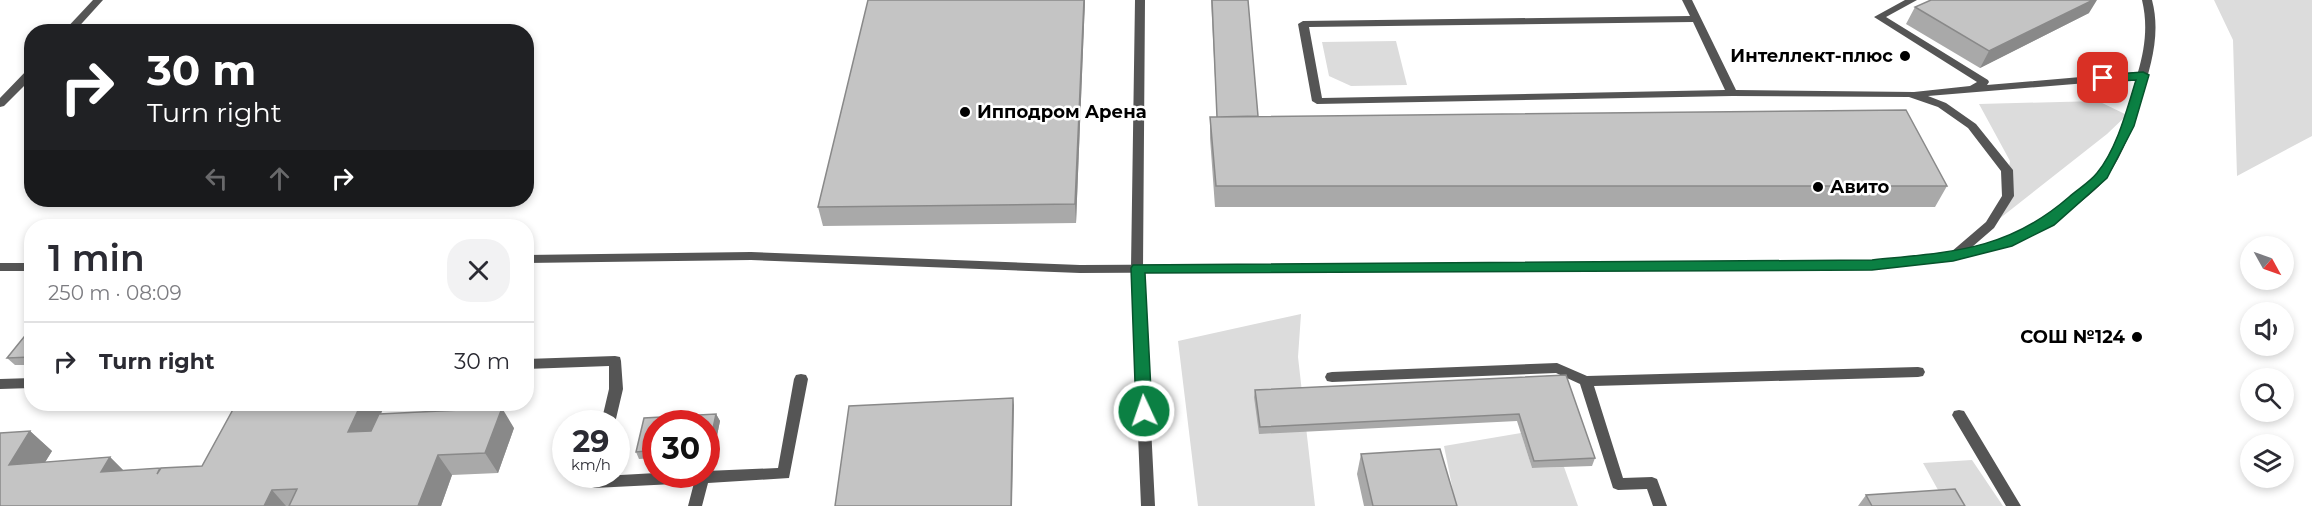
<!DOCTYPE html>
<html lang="en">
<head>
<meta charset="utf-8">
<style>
	:root { --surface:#fff; --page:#f2f2f3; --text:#2b2b33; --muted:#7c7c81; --line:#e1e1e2 }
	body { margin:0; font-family:Montserrat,sans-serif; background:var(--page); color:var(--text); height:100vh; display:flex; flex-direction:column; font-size:22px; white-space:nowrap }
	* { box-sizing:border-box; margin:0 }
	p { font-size:20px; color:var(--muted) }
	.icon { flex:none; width:33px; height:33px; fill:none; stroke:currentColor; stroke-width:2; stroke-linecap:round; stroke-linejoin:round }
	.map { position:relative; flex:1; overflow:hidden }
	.drawer { position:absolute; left:24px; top:219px; width:510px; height:192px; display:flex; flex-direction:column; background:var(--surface); border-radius:24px; box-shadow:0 3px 9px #0003 }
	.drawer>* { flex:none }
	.top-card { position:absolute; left:24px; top:24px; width:510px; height:183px; border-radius:24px; box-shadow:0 3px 9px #0003; background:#202124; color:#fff; overflow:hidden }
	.needle { width:39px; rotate:130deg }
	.tools { position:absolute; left:2240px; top:236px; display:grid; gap:12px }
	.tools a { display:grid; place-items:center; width:54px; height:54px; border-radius:50%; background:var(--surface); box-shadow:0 3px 9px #0003; font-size:30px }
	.speed { position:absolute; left:552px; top:410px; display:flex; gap:12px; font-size:30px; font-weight:700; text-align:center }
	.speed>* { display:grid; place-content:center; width:78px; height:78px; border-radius:50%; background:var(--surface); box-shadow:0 3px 9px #0003; line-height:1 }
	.speed small { font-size:15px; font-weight:400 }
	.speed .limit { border:9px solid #d22; background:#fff; color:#111 }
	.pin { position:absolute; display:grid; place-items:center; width:51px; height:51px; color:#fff; margin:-26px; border-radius:12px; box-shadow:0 3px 9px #0006 }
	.me { position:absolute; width:66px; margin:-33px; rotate:357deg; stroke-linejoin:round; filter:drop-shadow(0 0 4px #0008) }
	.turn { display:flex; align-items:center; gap:21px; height:126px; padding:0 24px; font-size:27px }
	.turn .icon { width:78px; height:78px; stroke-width:2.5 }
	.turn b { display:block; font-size:42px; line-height:51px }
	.lanes { display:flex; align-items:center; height:57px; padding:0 24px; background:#0003; justify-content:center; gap:30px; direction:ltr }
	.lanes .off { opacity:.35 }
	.round { display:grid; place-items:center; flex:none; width:63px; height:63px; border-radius:24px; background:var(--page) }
	.head { display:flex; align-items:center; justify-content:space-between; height:102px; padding:0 24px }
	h1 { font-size:36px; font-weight:600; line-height:45px }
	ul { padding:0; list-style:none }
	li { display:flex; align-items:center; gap:18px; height:78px; padding:0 24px; border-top:2px solid var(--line) }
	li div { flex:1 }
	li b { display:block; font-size:22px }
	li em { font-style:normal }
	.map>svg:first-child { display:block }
	.green { fill:#dcdcdc }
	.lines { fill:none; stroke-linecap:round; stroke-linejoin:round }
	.lane { fill:#555; fill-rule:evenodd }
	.street { fill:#555; fill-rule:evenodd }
	.wall { fill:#a9a9a9 }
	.shaded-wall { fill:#898989 }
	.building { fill:#c4c4c4; stroke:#898989; stroke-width:1.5 }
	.route { fill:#0b8043; stroke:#07532c; stroke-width:1.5 }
	.poi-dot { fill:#000; stroke:#fff; stroke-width:2 }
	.labels { text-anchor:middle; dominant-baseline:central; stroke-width:5; stroke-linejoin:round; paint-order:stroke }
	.poi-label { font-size:18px; font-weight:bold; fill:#000; stroke:#fff; text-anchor:end }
</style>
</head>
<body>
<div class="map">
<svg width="2312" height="506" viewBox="0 0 2312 506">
	<rect width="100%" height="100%" fill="#fff"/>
	<!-- green -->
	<path class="green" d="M2214,0H2312V136L2237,176L2233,40Z
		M1396,41L1407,85L1351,86L1329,76L1322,42Z
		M2098,101L2127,115L2107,134L1966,245L2003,204L2010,161L1979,104Z
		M1301,314L1298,357L1315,506H1198L1178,341Z
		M1521,433L1532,468L1564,467L1578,506H1456L1444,446Z
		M1972,460L2003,506H1947L1923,463Z"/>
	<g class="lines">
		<!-- lane -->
		<path class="lane" d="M93,0H103L74,32H63Z
			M1682,0H1692L1736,90L1914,92L1970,86L1977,82L1874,17L1905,0H1917L1886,17L1988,80L1989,82L1987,85L2138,72C2145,48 2148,25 2142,0H2152C2161,34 2151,65 2141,98C2133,126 2124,153 2107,177C2097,190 2082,201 2070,210C2011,254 1943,263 1872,269L1080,273L751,260L526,263V255L751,252L1080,265L1872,261L1951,252L1986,222L2002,196L2001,171L1968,128L1938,107L1909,97L1732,96L1317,104L1312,101L1298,24L1303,21L1690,16ZM1693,22L1725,90L1322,98L1309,27ZM2136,79C2128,108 2119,139 2103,165C2079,203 2015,238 1972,247L1994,228L2014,196L2013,170L1976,124L1946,103L1928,96Z
			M32,68V78L4,106L0,107V98L28,69Z
			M0,263H32V271H0Z
			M615,356L620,357L621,361L623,389L615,423H601L609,389V366L526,369V359Z
			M1557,363L1587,376L1918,367L1923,368L1925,372L1923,376L1918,377L1594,386L1623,478L1652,477L1657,479L1667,506H1653L1647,489L1618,490L1613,488L1580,384L1556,373L1332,382L1327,381L1325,377L1327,373L1332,372Z
			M801,374L806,375L808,379L789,478L708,483L702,506H688L694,483L594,488L589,486L587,482L589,474H603V476L656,473L706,474V471L778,468L794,379L796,375Z
			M32,378V388L0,389V379Z
			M1959,410L1964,411L2021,506H2006L1952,415L1954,411Z"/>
		<!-- street -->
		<path class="street" d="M1135,0H1145L1143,268L1155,506H1141L1131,268Z"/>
	</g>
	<!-- wall -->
	<path class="wall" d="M868,0H1085L1076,223L823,226L818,207Z
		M1211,0H1248L1258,116L1947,186L1935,207H1215L1210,138V117H1217Z
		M1915,7L2089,13L1980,68L1906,24Z
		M32,327V365H15L7,358Z
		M1566,375L1595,458L1592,466L1532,468L1517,421L1259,434L1254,397L1255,390Z
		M236,404H385L381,414L514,428L498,473L452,475L441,506H0L30,431L52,451L45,462L110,457L123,470L202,466Z
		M716,414L720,421L713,455H706V423H656V458L639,459L636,452L644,418Z
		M1361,454L1457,506H1364L1357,474Z
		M1866,495L1965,506H1858Z"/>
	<!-- shaded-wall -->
	<path class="shaded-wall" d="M1084,0H1085L1076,223L1075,204Z
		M2093,0H2097L2089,13L1980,68L1989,51Z
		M1013,398L1014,405L1012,506H1011Z
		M361,404H385L364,452L348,432Z
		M502,408L514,428L498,473L485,453Z
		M716,414L720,421L713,455L709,448Z
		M30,431L52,451L31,485L9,465Z
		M438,455L452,475L441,506H418Z
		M110,457L130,477L101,472Z
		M272,490L286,506H264Z"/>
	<!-- building -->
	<path class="building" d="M868,0H1084L1075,204L818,207Z
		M1212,0H1248L1258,116L1217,117Z
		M1931,0H2093L1989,51L1915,7Z
		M1906,110L1947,186H1216L1210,117Z
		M32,327V357L7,358Z
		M1566,375L1595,458L1534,461L1519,414L1260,427L1255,390Z
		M1013,398L1011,506H835L849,406Z
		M236,404H361L348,432L371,431L379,414L502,408L485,453L438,455L418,506H289L297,489L272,490L264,506H0V433L30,431L9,465L110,457L101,472L160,468L157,474L161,468L202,466Z
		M716,414L709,448H706V423H656V450L636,452L644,418Z
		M1440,449L1457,506H1373L1361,454Z
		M1955,489L1965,506H1872L1866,495Z"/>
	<!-- route -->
	<path class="route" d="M2143,72L2149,75L2134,126L2107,178L2054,225L2012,246L1953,261L1872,270L1145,273L1152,411L1144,417L1136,411L1131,268L1133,265L1872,260C1951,252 2007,251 2069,197C2078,189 2090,182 2097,173C2117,149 2127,109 2136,80L2103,82L2097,78L2103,75Z"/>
	<!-- markers -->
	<g class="poi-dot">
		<circle cx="1905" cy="56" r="6"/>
		<circle cx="965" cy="112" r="6"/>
		<circle cx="1818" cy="187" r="6"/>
		<circle cx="2137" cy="337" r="6"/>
	</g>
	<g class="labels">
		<!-- poi labels -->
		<g class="poi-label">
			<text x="1893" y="56">Интеллект-плюс</text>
			<text x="977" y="112" text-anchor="start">Ипподром Арена</text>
			<text x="1830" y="187" text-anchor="start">Авито</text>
			<text x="2125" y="337">СОШ №124</text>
		</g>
	</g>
</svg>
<div class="tools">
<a><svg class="needle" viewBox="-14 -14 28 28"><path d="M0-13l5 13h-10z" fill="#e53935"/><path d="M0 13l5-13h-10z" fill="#7c7c81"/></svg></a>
<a><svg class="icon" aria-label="sound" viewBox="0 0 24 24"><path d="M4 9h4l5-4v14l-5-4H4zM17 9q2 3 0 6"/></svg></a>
<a><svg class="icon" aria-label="search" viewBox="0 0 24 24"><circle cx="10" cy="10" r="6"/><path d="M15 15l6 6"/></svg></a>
<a><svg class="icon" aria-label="layers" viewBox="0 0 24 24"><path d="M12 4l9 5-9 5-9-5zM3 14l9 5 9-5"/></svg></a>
</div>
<div class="speed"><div>29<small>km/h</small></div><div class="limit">30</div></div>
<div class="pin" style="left:2103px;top:78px;background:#d93025"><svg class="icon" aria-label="arrive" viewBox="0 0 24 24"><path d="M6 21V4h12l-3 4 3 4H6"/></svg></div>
<svg class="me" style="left:1144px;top:411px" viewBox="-20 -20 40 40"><circle r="17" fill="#0b8043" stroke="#fff" stroke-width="3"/><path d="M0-11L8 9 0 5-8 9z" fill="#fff"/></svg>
<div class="top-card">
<div class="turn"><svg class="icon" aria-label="right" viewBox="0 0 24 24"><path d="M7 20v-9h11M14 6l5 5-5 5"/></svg><div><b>30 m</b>Turn right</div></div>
<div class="lanes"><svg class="icon off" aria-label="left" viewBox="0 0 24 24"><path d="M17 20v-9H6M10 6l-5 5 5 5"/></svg><svg class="icon off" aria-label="ahead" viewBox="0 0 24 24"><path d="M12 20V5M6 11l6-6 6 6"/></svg><svg class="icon" aria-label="right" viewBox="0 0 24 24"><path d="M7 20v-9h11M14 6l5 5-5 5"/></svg></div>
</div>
<section class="drawer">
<div class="head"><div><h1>1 min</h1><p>250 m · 08:09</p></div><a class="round"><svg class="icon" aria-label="close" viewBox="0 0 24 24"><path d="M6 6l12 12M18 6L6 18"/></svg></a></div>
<ul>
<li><svg class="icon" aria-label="right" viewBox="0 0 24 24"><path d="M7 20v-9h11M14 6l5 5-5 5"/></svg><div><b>Turn right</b></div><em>30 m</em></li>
</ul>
</section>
</div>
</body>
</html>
